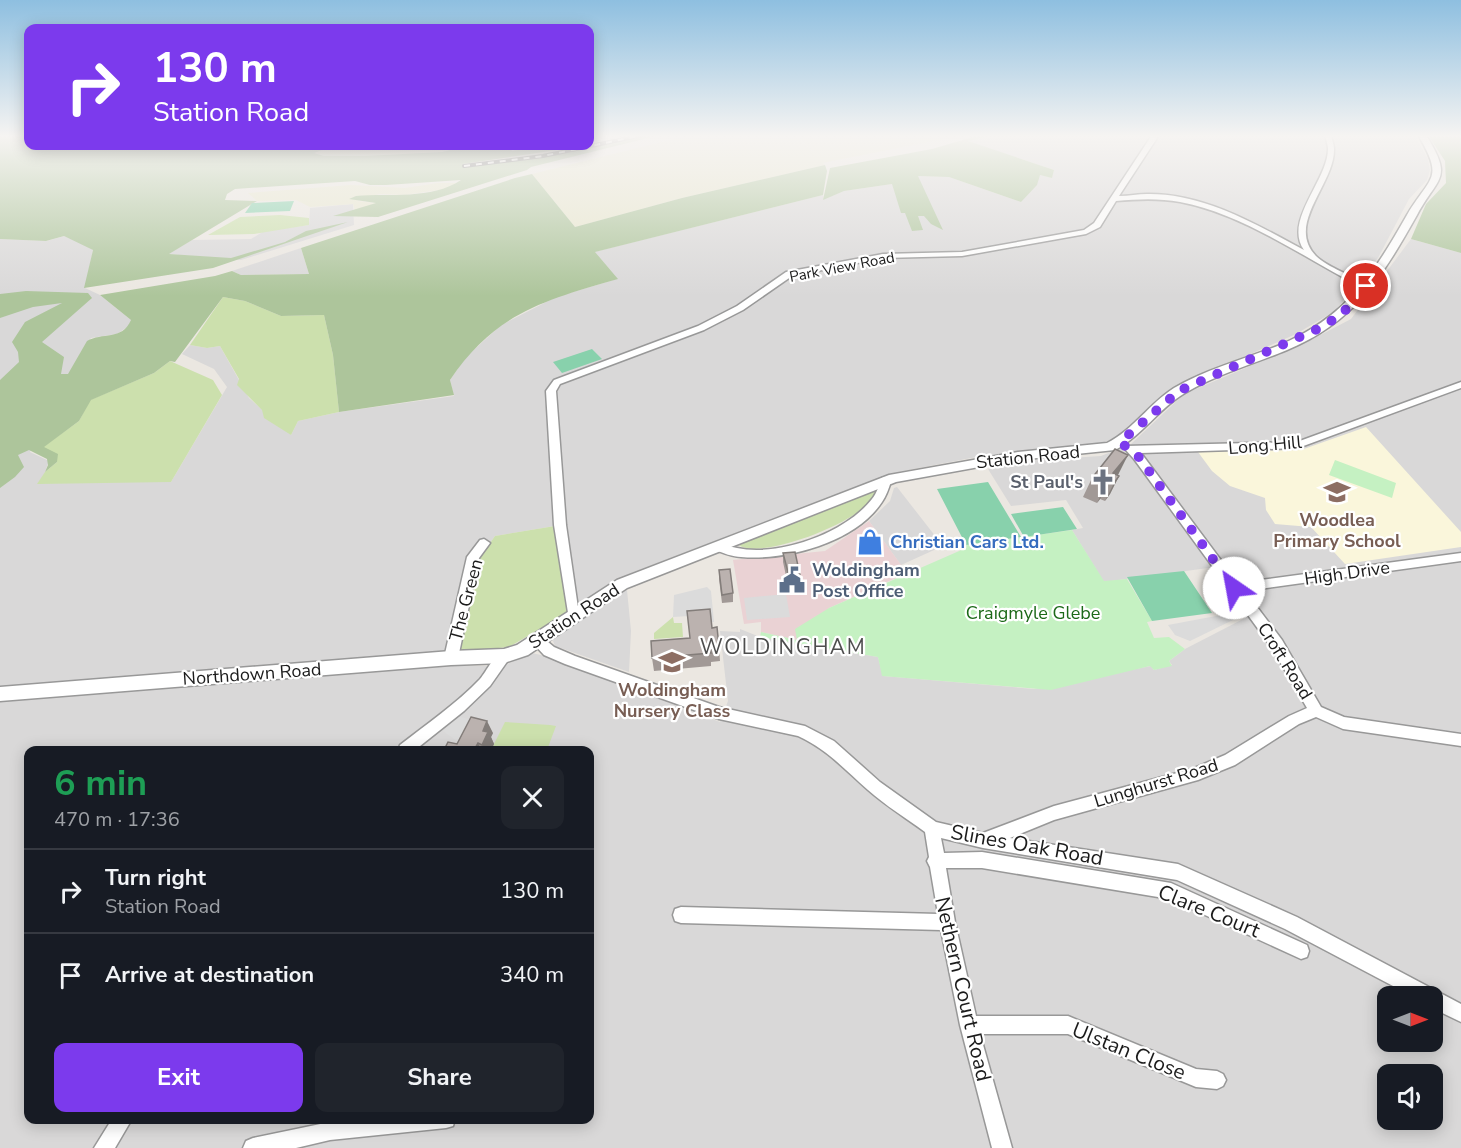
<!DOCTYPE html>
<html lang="en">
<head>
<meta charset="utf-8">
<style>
	:root { --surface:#171b24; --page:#20242c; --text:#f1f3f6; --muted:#9ea1a6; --line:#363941; --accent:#7c3aed }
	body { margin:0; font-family:"Nunito Sans",sans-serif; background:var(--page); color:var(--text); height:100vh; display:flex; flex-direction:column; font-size:22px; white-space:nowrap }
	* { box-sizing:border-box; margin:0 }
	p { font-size:20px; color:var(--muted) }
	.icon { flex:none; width:33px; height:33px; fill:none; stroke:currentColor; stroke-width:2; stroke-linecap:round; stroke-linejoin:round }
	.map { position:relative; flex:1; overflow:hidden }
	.side { position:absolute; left:24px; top:746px; width:570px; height:378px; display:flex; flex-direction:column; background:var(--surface); border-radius:12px; box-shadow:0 3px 15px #0003 }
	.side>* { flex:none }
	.hud { position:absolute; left:24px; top:24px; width:570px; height:126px; border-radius:12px; box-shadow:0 3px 15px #0003; background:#7c3aed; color:#fff; overflow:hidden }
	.needle { width:39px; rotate:90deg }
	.controls { position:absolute; left:1377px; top:986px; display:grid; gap:12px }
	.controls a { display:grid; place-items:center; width:66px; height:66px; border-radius:12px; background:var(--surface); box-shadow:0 3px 15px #0003; font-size:30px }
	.pin { position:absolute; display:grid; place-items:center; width:51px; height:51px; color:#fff; margin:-26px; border:3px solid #fff; border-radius:50%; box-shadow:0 2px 6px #0007 }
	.me { position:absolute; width:66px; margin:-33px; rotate:327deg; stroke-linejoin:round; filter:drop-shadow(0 0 4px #0008) }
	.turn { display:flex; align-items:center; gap:21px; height:126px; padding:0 30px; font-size:27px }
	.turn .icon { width:78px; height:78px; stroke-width:2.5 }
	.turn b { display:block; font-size:42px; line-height:51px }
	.round { display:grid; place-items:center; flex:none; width:63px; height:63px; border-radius:12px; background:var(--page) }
	.head { display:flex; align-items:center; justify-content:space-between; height:102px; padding:0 30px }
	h1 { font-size:36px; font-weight:700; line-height:45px; color:#1e9e55 }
	.button { display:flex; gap:12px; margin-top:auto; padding:12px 30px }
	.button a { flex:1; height:69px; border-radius:12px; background:var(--accent); color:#fff; font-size:24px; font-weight:700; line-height:69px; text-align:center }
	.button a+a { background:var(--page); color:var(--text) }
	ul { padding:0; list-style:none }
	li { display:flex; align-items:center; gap:18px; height:84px; padding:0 30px; border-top:2px solid var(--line) }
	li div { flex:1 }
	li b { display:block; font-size:22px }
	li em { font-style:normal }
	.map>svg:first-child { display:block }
	.residential { fill:#d9d8d8; fill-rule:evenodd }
	.commercial { fill:#ead2d4 }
	.education { fill:#faf6db }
	.farmland { fill:#e8e7ce }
	.grass { fill:#cce0ad }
	.forest { fill:#adc59b }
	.park { fill:#c5f1c2 }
	.pitch { fill:#88d1ac }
	.parking { fill:#dbdbdb }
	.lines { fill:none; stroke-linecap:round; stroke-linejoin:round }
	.minor-casing { stroke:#989898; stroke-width:3 }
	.tertiary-casing { stroke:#989898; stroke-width:3 }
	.minor { fill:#fff; fill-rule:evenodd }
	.tertiary { fill:#fff; fill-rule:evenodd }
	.rail-casing { stroke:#696969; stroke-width:4 }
	.rail { stroke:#fff; stroke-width:2; stroke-dasharray:6; stroke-linecap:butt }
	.wall { fill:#a19996 }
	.shaded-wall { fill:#837d7a }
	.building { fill:#bbb2af; stroke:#837d7a; stroke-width:1.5 }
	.route { stroke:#7c3aed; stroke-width:10; stroke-dasharray:0 18 }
	.labels { text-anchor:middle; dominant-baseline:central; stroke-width:4.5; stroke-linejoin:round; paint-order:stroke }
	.far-street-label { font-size:15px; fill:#1b1b1b; stroke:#fff }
	.street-label { font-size:18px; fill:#1b1b1b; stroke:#fff }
	.worship-label { font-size:18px; font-weight:bold; fill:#5b616d; stroke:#fff; text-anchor:end }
	.education-label { font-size:18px; font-weight:bold; fill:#785e54; stroke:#fff }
	.shop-label { font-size:18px; font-weight:bold; fill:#366cbe; stroke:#fff; text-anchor:start }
	.service-label { font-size:18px; font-weight:bold; fill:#4e5e75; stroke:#fff; text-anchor:start }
	.park-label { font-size:18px; fill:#1c6918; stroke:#fff }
	.quarter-label { font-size:21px; letter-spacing:1.5px; fill:#4e4e4e; stroke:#fff }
	.near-street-label { font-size:21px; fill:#1b1b1b; stroke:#fff }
</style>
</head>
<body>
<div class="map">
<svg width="1461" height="1148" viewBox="0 0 1461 1148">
	<rect width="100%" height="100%" fill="#ebe7e1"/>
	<!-- residential -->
	<path class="residential" d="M994,135H1414L1428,159L1430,170L1427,180L1409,199L1378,258L1335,311L1296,334L1173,388L1116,437L1103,443L971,458L893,473L634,572L618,579L578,604L567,524L495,536L478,560L457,652L0,689V239L47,241L64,236L83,243L93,250L85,288L100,295L131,320L129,326L117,334L91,338L81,352L30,452L49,461L45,472L171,482L227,387L214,369L182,354L190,345L207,348L220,346L249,398L291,435L298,421L339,412L454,396L450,380L465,358L501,325L556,297L617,279L594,252L823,195L824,199L844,191L892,184L918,176L949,177L1021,202L1040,175L1052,178L1054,170L967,141Z
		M353,204L354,225L241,260L168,254L192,240L251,239L264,231L309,225L310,208Z
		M1411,239L1461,253V1148H0V701L448,666H503L532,653L545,656L720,722L728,701L720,631L740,632V629L760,637L878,657L883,676L1034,689L1151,666L1154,670L1172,665L1169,661L1185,649L1245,618L1208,568L1104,582L1072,530L1083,528L1066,500L1011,506L988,469L1023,461L1101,456L1131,444L1184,394L1309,341L1351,319ZM28,750H590V1119H28ZM1388,996H1432V1041H1388ZM1388,1074H1432V1119H1388Z
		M301,248L309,274L241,275L232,271Z
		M897,487L943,546L901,565L869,521L890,501L894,488Z
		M627,590L631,631L629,672L555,646L553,641L557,634L613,596Z"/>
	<!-- commercial -->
	<path class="commercial" d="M869,521L907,573L829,608L797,640L761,632V622L744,624L733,560L825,551Z"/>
	<!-- education -->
	<path class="education" d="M1366,427L1461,532V547L1345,564L1311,527L1275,524L1266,510L1265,498L1230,486L1212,471L1198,452L1301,450Z"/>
	<!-- farmland -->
	<path class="farmland" d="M690,135H794L818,156L796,135H964L827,162L823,163L825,165L682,198L575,227L532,174Z
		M333,146H467L438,152L364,156H324L314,152Z
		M438,183H457L446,189L404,195L379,194L357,201L377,203L355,210L353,204L310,207L296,200L257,201L248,193L351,185L405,188Z"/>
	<!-- grass -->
	<path class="grass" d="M280,215L309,218V225L254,234L208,235L240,217Z
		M223,297L245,301L281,316L324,315L333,355L339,412L298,421L291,435L264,418L262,410L237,385L239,379L220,346L207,348L190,345Z
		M170,361L213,380L222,395L171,482L37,484L45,472L57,462L43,447L79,421L90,400L154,373Z
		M876,490C876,517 760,562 739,545Z
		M555,526L568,607L567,613L509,647L457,652L478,560L495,536Z
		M673,617L674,623H682L683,637L654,639V633Z
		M505,722L550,725L556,726L547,750H491Z"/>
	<!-- forest -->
	<path class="forest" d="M0,135H28V146H333L314,153L324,156H364L442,152L467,146H508L512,151L542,146H584L463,164V167L558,154L646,135H660L531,167L527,170L378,217L333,216L376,203L349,199L356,196C390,193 431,200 461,180L386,185H370L355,181L235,189L227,194L225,200L257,201L169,254L231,258L285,242L306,231L348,222L213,268L84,288L93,250L64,236L46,241L0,239Z
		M980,135H994L968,141L1054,170L1052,178L1040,175L1037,185L1021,202L949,177L918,176L943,230L931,224L924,216H918L923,230L912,231L905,213H901L892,184L844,191L823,200L830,168L932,149Z
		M1428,135H1461V253L1411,239L1426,204L1446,183L1445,161Z
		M825,165L827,171L823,195L595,252L618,279C545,300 495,313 450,380L454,395L339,412L333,355L324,315L281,316L245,301L223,297L175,362L170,361L154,373L91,400L79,421L44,447L58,454L57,462L45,472L48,465L47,459L29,450L18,455L24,467L15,477L0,488V380L19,362L18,352L12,342L25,322L62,303L33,307L0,318V294L26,291L88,293L92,298L42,342L64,357L61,374H68L87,341C102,332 122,341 131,320L100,295L215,276L232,271L241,275L309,274L301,248L515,178L532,174L575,227L682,198Z"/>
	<!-- park -->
	<path class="park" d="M1335,460L1396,483L1392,498L1329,475Z
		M1072,530L1104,581L1127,579L1152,621L1147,622L1154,638L1169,637L1185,649L1169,661L1172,666L1154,670L1150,666L1051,690L882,676L878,657L760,637L761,632L797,640L795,629L829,608L966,548V545Z"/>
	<!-- pitch -->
	<path class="pitch" d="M294,201L290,211L245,213L252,203Z
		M592,349L602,359L562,373L553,362Z
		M988,482L1021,537L966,545L937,489Z
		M1063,507L1077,529L1024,537L1011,514Z
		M1184,571L1212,613L1152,621L1127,577Z"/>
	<!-- parking -->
	<path class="parking" d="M707,587L711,591L714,622L688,623L689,616L673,617L674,595Z
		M786,594L790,617L747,620L744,598Z
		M1232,613L1235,619L1190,641L1175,635L1168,625Z
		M457,716L477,721L464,746L443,731Z"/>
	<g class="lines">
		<!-- minor casing -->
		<g class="minor-casing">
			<path id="minor" d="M1152,135H1159L1119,196C1129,196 1138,194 1147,194C1203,193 1256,224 1304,250C1283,221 1328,180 1328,149C1328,145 1326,140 1325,135H1331C1332,140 1334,145 1334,149C1335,184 1285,224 1316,256C1327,267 1354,277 1369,284V288H1363C1306,259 1244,214 1180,202C1159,198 1138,199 1116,201L1100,227L1086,234L962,256L883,258L792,276L743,310L704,330L560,384L556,391L566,525L579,615L577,619H569L554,525L546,391L554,380L698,326L737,306L786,272L883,254L962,252L1084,230L1094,223Z
				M1461,382V388L1298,448L1141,453L1238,583L1461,553V561L1245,591L1282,640L1321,707L1344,717L1461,734V746L1343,729L1316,717L1299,724L1235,765L1198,780L1054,820L1010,838L1178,864L1297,917L1461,1004V1022L1432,1008V996H1412L1285,929L1177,880L983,848L941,838L944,853L982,852L1171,883L1307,945L1309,951L1307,957L1301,959L1170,899L982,868H946L955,922L976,1016H1068L1196,1069L1217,1071L1223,1074L1226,1080L1223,1086L1217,1089L1196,1087L1068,1034H980L1012,1148H992L960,1025L941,930L681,923L675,921L673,915L675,909L681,907L938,914L930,867L927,861L929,857L925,832C906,818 886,806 868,790C844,769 828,750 798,736L719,719L565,664L544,655L531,641L532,637L537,636L542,637L554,647L575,656L719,707L805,726L834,741L880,782L936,822L983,833L1054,806L1192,769L1225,755L1289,716L1307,708L1272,648L1134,459L1124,448L1125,446L1297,442Z
				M886,477L891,481C889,488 886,496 882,502C856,542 787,561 741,557C733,557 723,553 715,550L713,547L719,543C725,544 731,547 737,548C779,557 846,533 872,499C877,493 879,485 882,478Z
				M484,539L490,543L479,558L458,658L456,662L451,663L446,662L444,658L467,557L480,540Z
				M504,651L509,652L511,656L490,686L464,711L415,750H398L400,745C427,724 456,704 480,679C487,671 494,654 504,651Z
				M112,1119H132L115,1148H94Z
				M355,1119H455L453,1126L446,1128L330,1140L296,1148H243L246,1141L253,1138L330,1122Z"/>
		</g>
		<!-- tertiary casing -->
		<g class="tertiary-casing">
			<path id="tertiary" d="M1418,135H1426C1454,180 1438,176 1417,215C1382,277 1355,322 1287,350C1253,364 1217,374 1185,393C1159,408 1142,436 1115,450L1018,460L896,482L627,588L528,655L504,663L451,665L0,701V687L451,651L504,649L517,645L617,580L889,475L1018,452L1107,443C1133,430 1150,403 1174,388C1207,369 1245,359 1280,345C1346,317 1373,275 1407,215C1430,176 1445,180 1418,135Z"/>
		</g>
		<!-- minor -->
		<use href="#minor" class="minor"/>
		<!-- tertiary -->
		<use href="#tertiary" class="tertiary"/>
		<!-- rail casing -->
		<g class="rail-casing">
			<path id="rail" d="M464,166L543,156L643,135"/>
		</g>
		<!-- rail -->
		<use href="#rail" class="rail"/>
	</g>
	<!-- wall -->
	<path class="wall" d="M1119,473L1118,475L1119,476L1110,494L1105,501L1100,499L1097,503L1083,497L1092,478Z
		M783,553L800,575V584L788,585L783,562Z
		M719,570L733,593V602L722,603L719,579Z
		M712,628L719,647L720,661L711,662V666L654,671L652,658Z
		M493,733L491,737L494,744L491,750H444L457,744Z"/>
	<!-- shaded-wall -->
	<path class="shaded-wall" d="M1128,455L1119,473L1112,482L1113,473Z
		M1119,476L1110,494L1105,501L1114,483Z
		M1109,481L1100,499L1097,503L1106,485Z
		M487,721L493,733L491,737L494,744L491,750H485L482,745L483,731Z
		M478,743L481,750H474Z"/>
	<!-- building -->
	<path class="building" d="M1115,449L1128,455L1113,473L1119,476L1114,483L1109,481L1106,485L1092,478Z
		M795,552L800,575L789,576L783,553Z
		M730,569L733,593L722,595L719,570Z
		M710,609L712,628L717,627L719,647L710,648L711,653L652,658L651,641L690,638L687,611Z
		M471,717L487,721L483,731L488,732L482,745L478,743L474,750H444L448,742L457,744Z"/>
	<!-- sky -->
	<linearGradient id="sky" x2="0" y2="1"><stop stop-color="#8ebfe0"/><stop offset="0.46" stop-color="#f6f4f2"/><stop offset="1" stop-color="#f6f4f2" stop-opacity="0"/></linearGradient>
	<rect width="1461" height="296" fill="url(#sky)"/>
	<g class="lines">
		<!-- route -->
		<path class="route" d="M1234,588L1138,456L1120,442L1179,391L1322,327L1342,314L1366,286"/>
	</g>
	<!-- icons -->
	<defs>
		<g id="church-bare" transform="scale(2.07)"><path d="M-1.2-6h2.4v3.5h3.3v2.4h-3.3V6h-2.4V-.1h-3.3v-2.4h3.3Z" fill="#6b7280" stroke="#fff" stroke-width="2.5" paint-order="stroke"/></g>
		<g id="school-bare" transform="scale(2.07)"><path d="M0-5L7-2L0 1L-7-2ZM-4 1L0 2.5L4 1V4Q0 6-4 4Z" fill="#8d6e63" stroke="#fff" stroke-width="2.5" paint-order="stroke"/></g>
		<g id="shop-bare" transform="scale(2.07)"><path d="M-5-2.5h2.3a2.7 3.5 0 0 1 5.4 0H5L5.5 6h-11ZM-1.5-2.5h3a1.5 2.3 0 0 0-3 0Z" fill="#3f7fe0" stroke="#fff" stroke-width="2.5" paint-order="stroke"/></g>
		<g id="civic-bare" transform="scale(2.07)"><path d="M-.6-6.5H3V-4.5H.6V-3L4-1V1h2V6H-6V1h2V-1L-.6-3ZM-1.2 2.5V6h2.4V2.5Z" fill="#5c6f8a" stroke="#fff" stroke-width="2.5" paint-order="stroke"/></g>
	</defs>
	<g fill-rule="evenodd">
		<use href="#church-bare" x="1103" y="482"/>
		<use href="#school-bare" x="1337" y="492"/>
		<use href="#shop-bare" x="870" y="542"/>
		<use href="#civic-bare" x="792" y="580"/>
		<use href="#school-bare" x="672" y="662"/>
	</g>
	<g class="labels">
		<!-- far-street labels -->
		<g class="far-street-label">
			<text transform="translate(842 267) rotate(-11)">Park View Road</text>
		</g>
		<!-- street labels -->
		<g class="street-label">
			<text transform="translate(1265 445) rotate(-5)">Long Hill</text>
			<text transform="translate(1028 457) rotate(-6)">Station Road</text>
			<text transform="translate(1347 573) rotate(-8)">High Drive</text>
			<text transform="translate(466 600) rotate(-75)">The Green</text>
			<text transform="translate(574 616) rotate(-33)">Station Road</text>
			<text transform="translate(1285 661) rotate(58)">Croft Road</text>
			<text transform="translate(252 674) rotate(-4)">Northdown Road</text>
			<text transform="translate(1156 783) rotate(-17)">Lunghurst Road</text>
		</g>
		<!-- worship labels -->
		<g class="worship-label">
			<text x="1083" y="482">St Paul's</text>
		</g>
		<!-- education labels -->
		<g class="education-label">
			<text x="1337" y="520">Woodlea<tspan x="1337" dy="21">Primary School</tspan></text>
			<text x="672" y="690">Woldingham<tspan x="672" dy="21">Nursery Class</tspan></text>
		</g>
		<!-- shop labels -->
		<g class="shop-label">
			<text x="890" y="542">Christian Cars Ltd.</text>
		</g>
		<!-- service labels -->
		<g class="service-label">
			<text x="812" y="570">Woldingham<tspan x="812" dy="21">Post Office</tspan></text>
		</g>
		<!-- park labels -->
		<g class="park-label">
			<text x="1033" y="613">Craigmyle Glebe</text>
		</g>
		<!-- quarter labels -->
		<g class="quarter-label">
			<text x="783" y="647">WOLDINGHAM</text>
		</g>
		<!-- near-street labels -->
		<g class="near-street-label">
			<text transform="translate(1027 845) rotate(10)">Slines Oak Road</text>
			<text transform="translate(1209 911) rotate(22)">Clare Court</text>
			<text transform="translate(963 989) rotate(77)">Nethern Court Road</text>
			<text transform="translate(1129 1051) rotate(22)">Ulstan Close</text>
		</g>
	</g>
</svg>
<div class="controls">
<a><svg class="needle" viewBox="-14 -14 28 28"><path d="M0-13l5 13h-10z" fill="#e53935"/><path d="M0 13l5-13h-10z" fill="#9ea1a6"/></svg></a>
<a><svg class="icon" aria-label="sound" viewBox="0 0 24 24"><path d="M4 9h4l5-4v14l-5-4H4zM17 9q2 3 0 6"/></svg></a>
</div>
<div class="pin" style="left:1366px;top:286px;background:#d93025"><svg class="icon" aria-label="arrive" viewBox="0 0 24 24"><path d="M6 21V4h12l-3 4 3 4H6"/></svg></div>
<svg class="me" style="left:1234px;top:588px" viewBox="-20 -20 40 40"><circle r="19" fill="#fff"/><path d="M0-13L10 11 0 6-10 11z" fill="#7c3aed"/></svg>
<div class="hud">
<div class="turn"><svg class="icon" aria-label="right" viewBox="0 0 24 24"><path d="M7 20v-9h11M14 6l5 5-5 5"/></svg><div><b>130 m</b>Station Road</div></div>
</div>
<section class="side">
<div class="head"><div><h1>6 min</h1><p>470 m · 17:36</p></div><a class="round"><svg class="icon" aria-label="close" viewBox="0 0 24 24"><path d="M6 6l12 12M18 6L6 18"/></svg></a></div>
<ul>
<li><svg class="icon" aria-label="right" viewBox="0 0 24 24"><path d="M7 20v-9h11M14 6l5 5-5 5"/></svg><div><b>Turn right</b><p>Station Road</p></div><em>130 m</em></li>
<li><svg class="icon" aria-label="arrive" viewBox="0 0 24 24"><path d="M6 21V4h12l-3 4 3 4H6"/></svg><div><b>Arrive at destination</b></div><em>340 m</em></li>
</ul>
<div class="button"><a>Exit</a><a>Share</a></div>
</section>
</div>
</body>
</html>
